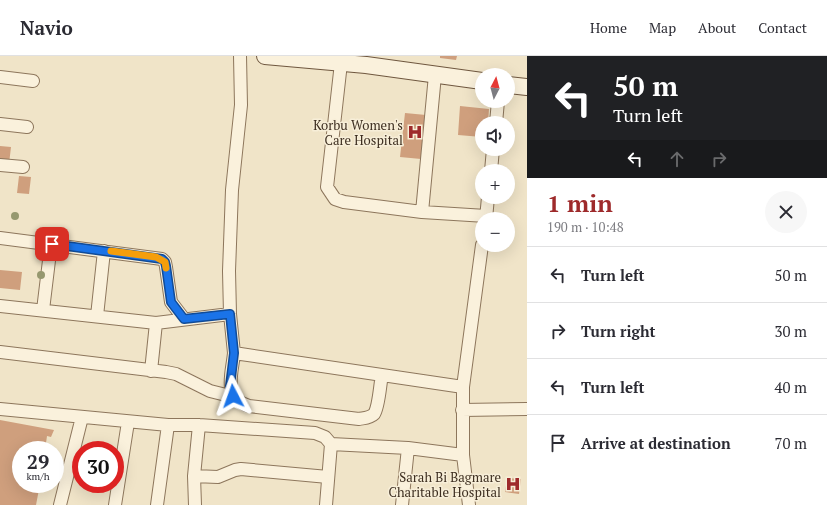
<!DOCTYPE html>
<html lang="en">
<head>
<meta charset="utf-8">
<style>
	:root { --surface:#fff; --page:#f7f7f7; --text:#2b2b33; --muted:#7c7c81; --line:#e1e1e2; --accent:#9e2a2b }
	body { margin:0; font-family:"PT Serif",serif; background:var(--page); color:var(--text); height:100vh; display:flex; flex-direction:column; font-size:15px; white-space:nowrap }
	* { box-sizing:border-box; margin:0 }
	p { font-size:13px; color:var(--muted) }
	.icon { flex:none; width:22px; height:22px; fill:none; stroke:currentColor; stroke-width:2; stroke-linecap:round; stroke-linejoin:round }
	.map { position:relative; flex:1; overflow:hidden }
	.panel { display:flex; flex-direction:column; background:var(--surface); width:300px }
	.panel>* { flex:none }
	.banner { background:#202124; color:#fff; overflow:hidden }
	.needle { width:26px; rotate:6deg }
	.tools { position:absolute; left:475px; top:12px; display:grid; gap:8px }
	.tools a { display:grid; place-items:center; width:40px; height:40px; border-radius:50%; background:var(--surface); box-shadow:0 4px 16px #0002; font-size:20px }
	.speed { position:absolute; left:12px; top:385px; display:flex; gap:8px; font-size:20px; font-weight:700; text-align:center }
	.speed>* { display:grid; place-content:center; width:52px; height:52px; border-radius:50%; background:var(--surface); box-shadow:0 4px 16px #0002; line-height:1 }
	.speed small { font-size:10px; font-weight:400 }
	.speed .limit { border:6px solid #d22; background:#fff; color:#111 }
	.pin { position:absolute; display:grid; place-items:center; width:34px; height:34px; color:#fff; margin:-17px; border-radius:8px; box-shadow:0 2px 6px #0006 }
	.me { position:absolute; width:44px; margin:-22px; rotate:356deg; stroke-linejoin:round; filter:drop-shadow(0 0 3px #0008) }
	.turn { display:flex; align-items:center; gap:14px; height:84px; padding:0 20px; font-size:18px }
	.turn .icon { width:52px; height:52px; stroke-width:2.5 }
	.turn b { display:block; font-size:28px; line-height:34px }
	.lanes { display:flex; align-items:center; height:38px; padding:0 20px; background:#0003; justify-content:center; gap:20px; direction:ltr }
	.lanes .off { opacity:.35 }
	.round { display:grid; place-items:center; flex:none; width:42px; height:42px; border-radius:21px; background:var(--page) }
	.head { display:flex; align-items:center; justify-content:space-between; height:68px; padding:0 20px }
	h1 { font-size:24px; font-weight:700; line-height:30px; color:var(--accent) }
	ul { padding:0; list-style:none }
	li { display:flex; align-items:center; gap:12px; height:56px; padding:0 20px; border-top:1px solid var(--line) }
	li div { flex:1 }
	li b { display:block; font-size:15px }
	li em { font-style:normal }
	header { display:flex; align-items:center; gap:24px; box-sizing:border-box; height:56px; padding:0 20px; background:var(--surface); border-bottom:1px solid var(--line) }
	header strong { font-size:19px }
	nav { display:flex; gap:22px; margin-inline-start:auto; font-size:14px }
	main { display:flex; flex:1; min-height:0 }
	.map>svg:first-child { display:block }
	.building { fill:#cf9f7d }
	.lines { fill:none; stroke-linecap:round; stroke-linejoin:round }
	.street-casing { stroke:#8d765c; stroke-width:14 }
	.secondary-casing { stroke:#6f573f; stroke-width:18 }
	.street { stroke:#faf1dc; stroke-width:12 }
	.secondary { stroke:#faf1dc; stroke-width:16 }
	.tree { fill:#96986f }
	.route-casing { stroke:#114b97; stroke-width:10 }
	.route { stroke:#1a73e8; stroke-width:7 }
	.slow { stroke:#f59e0b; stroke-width:7 }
	.labels { text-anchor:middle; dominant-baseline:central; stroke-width:3; stroke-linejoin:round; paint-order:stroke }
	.poi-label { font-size:13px; fill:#3d2e20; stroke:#f7eed8; text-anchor:end }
</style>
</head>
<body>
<header>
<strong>Navio</strong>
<nav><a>Home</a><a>Map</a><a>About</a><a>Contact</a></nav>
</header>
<main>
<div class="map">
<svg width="527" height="449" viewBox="0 0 527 449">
	<rect width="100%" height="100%" fill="#f0e4c8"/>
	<!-- building -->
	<path class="building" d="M440,0H457L456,4L440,2Z
		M460,50L489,53L488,67H482V81L458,79Z
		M405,57L426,59L421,103L400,101Z
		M0,90L11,91L9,108L0,107Z
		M19,120L31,121L29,138L17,137Z
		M0,214L22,216L20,234L0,232Z
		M0,364L54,374L51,381L47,380L45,394H21V428H40L36,449H0Z
		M507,422L521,423L519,438L505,436Z"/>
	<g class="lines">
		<!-- street casing -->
		<g class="street-casing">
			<path id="street" d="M240,0L241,49L232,134L229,215L230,258L234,297L463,331
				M341,7L327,131L335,143L344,146L422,156L486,160
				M0,21L33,25
				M496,67L498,45
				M0,68L27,71
				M0,109L23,111
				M491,115L493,93
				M422,156L435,19
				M486,163L488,141
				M0,182L162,203L165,206L166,211L171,246L184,263
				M0,250L156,267L230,258
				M43,254L51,188
				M97,260L104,195
				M0,296L166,316L176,318L210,335L234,341
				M234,297C232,319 222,342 249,350L359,363C364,362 370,362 374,358C379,351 380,328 382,319
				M151,315L156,267
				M0,353L168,369H199L315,377L325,381L331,388
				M462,354L527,353
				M194,420L218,421L235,414L241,413L328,421
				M60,449L82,361
				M115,449L128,366
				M157,449L168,369
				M195,449L194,420L199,369
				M326,449L331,388L408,392L463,399
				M402,449L408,392
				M469,449L463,399V331L482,189"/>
		</g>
		<!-- secondary casing -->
		<g class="secondary-casing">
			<path id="secondary" d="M265,0L366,9L482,25
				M508,29L527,31"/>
		</g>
		<!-- street -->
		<use href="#street" class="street"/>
		<!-- secondary -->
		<use href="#secondary" class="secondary"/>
	</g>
	<!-- trees -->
	<g class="tree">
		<circle cx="15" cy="160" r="4"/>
		<circle cx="41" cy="219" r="4"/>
	</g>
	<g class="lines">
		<!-- route casing -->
		<g class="route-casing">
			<path id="route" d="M52,188L162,203L165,206L166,210L171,246L184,263L230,258L234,297L230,330L233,340"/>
		</g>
		<!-- route -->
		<use href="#route" class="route"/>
		<!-- slow -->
		<path class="slow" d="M111,195L156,201L165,206L166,212"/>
	</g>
	<!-- icons -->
	<defs>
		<g id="hospital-bare" transform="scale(1.2)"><path d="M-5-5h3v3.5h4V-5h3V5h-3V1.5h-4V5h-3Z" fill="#9e2a2b" stroke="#f7eed8" stroke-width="2.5" paint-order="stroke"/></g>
	</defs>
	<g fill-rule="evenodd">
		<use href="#hospital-bare" x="415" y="76"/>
		<use href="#hospital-bare" x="513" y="428"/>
	</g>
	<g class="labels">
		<!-- poi labels -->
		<g class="poi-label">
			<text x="403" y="69">Korbu Women's<tspan x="403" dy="15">Care Hospital</tspan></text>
			<text x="501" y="421">Sarah Bi Bagmare<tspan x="501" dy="15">Charitable Hospital</tspan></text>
		</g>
	</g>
</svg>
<div class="tools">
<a><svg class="needle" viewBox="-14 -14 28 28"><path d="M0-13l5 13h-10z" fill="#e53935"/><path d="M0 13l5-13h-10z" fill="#7c7c81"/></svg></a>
<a><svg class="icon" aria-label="sound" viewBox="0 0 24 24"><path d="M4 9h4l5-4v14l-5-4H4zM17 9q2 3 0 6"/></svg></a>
<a>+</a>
<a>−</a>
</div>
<div class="speed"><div>29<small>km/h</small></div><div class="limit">30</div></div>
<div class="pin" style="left:52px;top:188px;background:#d93025"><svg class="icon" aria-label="arrive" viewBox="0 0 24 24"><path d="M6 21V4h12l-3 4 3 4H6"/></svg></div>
<svg class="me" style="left:233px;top:340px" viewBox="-20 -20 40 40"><path d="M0-17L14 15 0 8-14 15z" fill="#1a73e8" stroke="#fff" stroke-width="4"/></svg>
</div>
<section class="panel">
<div class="banner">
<div class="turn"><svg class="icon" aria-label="left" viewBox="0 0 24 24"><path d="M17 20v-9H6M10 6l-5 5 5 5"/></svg><div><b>50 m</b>Turn left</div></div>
<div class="lanes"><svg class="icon" aria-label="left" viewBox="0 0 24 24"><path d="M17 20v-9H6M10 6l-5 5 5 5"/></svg><svg class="icon off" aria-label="ahead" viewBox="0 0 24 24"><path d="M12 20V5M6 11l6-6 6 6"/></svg><svg class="icon off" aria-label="right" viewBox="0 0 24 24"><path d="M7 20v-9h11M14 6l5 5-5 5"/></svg></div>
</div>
<div class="head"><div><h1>1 min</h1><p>190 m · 10:48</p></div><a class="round"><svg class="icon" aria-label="close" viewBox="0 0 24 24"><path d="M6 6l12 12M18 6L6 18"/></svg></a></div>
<ul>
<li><svg class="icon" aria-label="left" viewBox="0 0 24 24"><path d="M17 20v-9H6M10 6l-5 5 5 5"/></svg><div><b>Turn left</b></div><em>50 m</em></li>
<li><svg class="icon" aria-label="right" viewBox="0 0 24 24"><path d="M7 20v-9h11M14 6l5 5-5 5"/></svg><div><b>Turn right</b></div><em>30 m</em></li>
<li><svg class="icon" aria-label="left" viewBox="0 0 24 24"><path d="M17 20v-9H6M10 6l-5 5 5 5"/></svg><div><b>Turn left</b></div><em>40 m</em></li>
<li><svg class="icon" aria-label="arrive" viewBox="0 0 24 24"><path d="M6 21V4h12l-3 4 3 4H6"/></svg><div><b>Arrive at destination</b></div><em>70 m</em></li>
</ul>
</section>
</main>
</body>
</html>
